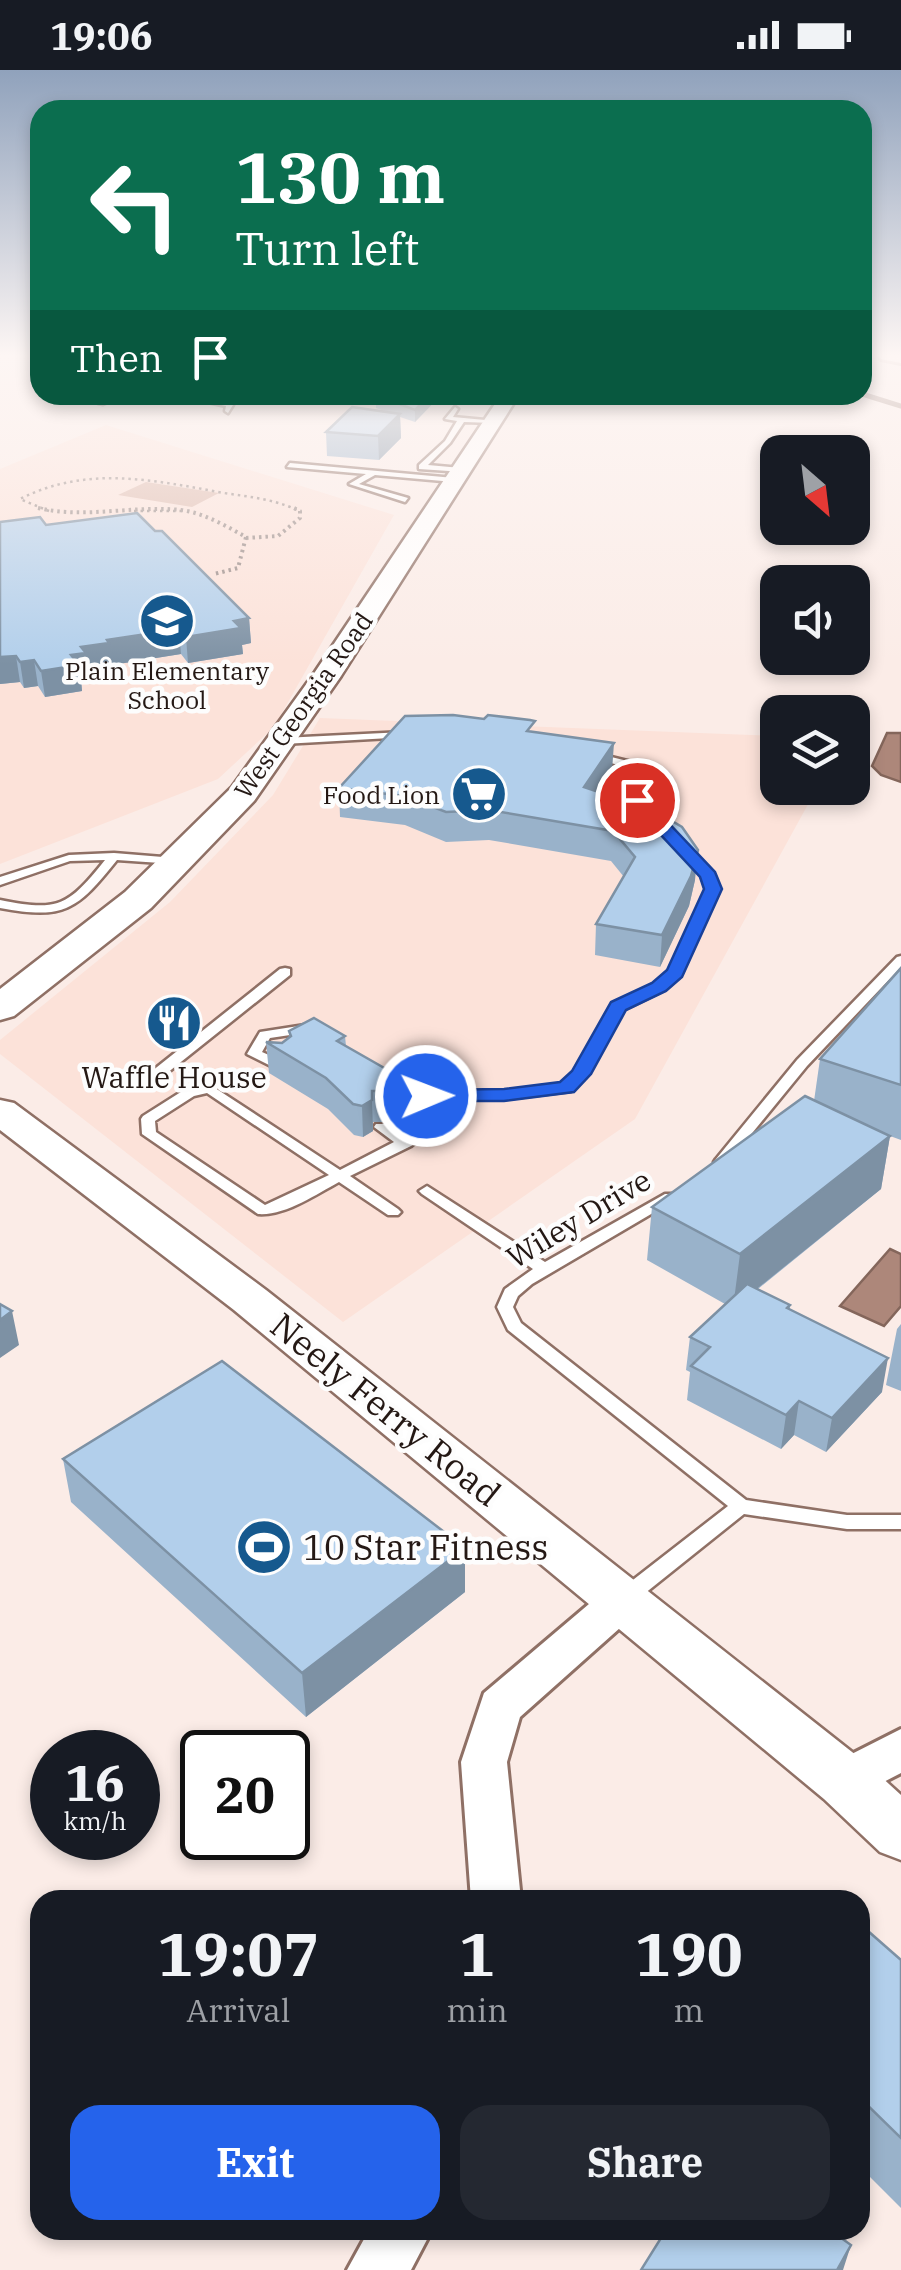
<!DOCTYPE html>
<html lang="en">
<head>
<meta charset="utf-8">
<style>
	:root { --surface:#171b24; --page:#242831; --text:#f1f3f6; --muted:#9ea1a6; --accent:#2563eb }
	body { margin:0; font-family:"IBM Plex Serif",serif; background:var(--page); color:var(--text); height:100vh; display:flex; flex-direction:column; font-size:38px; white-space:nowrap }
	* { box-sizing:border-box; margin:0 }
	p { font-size:32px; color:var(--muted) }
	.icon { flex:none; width:55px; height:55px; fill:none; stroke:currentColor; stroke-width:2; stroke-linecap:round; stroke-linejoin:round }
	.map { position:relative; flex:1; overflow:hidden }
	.details { position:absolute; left:30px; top:1820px; width:840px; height:350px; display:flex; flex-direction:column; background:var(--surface); border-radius:30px; box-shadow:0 5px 15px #0003 }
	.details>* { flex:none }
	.hud { position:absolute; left:30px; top:30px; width:842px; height:305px; border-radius:30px; box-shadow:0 5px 15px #0003; background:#0b6e4f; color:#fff; overflow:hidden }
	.needle { width:65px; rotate:152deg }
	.fabs { position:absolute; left:760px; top:365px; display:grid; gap:20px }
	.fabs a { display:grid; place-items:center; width:110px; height:110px; border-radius:20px; background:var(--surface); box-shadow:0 5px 15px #0003; font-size:50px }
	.speed { position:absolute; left:30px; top:1660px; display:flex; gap:20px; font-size:50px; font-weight:700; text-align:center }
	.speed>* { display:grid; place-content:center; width:130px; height:130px; border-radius:50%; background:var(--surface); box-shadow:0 5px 15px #0003; line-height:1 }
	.speed small { font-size:25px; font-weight:400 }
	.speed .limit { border:5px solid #111; border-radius:15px; background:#fff; color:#111 }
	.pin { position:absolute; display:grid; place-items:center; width:85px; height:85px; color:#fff; margin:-42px; border:5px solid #fff; border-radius:50%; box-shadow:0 2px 10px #0007 }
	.me { position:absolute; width:110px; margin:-55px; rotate:89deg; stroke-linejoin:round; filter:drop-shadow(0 0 8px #0008) }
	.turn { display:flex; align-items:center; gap:35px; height:210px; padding:0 40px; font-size:45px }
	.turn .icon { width:130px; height:130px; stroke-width:2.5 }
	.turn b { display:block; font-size:70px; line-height:85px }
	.then { display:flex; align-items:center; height:95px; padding:0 40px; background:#0003; gap:20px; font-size:38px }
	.eta { display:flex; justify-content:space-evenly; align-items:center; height:170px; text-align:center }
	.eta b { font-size:60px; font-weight:700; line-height:70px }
	.action { display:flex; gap:20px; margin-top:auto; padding:20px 40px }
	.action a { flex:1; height:115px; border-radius:30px; background:var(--accent); color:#fff; font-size:40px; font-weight:700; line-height:115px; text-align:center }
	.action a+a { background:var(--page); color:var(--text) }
	.status { display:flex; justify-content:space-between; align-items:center; height:70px; padding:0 50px; background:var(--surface); direction:ltr }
	.status svg { height:28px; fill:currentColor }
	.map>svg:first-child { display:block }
	.built { fill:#fce2d9 }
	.green { fill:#debaad }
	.water { fill:#ad877a; stroke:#84665b; stroke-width:2.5 }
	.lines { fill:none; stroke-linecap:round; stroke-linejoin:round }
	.stream { stroke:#84665b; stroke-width:5 }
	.service-casing { stroke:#8f7065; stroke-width:5 }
	.minor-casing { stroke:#8f7065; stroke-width:6 }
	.tertiary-casing { stroke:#8f7065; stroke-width:5 }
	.secondary-casing { stroke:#8f7065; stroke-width:5 }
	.path-far1 { stroke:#998b87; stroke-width:2.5; stroke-dasharray:2.5 4; stroke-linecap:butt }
	.path { stroke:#998b87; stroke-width:4; stroke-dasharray:2.5 4; stroke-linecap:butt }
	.service { fill:#fff; fill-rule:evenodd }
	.minor { fill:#fff; fill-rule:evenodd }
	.tertiary { fill:#fff; fill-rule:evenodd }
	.secondary { fill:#fff; fill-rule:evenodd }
	.wall { fill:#99b2ca }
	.shaded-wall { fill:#7d91a4 }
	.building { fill:#b2cfeb; stroke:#7d91a4; stroke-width:2.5 }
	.route { fill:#2563eb; stroke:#184099; stroke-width:2.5 }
	.labels { text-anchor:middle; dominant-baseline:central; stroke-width:9; stroke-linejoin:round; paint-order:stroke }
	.far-poi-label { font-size:25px; fill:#241814; stroke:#fdfdfd }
	.far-street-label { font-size:25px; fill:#241814; stroke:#fdfdfd }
	.poi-label { font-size:30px; fill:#241814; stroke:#fdfdfd }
	.street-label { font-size:30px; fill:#241814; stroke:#fdfdfd }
	.near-street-label { font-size:35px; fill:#241814; stroke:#fdfdfd }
	.near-poi-label { font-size:35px; fill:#241814; stroke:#fdfdfd; text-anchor:start }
</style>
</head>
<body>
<div class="status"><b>19:06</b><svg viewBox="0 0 49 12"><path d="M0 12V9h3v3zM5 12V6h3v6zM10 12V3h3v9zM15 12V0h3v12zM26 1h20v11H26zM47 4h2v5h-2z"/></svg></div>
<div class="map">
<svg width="901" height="2200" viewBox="0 0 901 2200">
	<rect width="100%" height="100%" fill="#fbece7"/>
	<!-- built -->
	<path class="built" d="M106,355L394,445L274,657L218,709L0,794V399Z
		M320,648L777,666L778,718H817L635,1049L343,1252L0,984V970L170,832L273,725Z"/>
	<!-- green -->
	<path class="green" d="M146,412L219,423L192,437L118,425Z"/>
	<!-- water -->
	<path class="water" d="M887,663H901V712L881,705L872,696Z
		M890,1179L901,1184V1236L884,1256L840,1236Z"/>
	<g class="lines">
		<!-- stream -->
		<path class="stream" d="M862,324L901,336"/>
		<!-- service casing -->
		<g class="service-casing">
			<path id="service" d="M115,325H124L103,334L98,333Z
				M177,325H190L233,335L228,343L225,341L226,336Z
				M455,337L458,339L453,347L496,351L493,353L464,352L450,373L428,395L461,398L464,402L419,399V395L445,371L457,351L445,349Z
				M290,393L454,408L458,410L454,412L375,405L359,414L408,428L405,432L349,414L366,404L287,397Z
				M404,662L408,663V667L283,674L278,671L283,668Z
				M595,683L656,698L657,700L643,730L661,749V753H653L632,730L646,702L591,688V684Z
				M683,776L687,777L712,804L719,819L680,906L664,920L623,940L587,1005L571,1021L504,1029L433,1030L434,1056L432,1059L411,1076L350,1106L398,1139L401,1142L398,1145H388L339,1112C315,1125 285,1146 258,1144L142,1064L141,1049L143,1046L184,1020L209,1014L340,1100L394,1072L374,1057L376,1054H386L404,1065L420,1055L419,1028L387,1010L385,1007L387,1004H397L429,1022L504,1021L562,1014L574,1003L613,934L654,914L669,901L707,819L703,807L677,779ZM207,1023L329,1105L265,1135L156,1062L155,1051L194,1026Z
				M114,783L175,788L181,791L175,794L117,790C77,840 65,850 0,838V830C59,842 68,836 105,790L70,791L0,815V807L69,785Z
				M901,886V897L807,996L726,1095H716L714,1092L716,1089L797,990L897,887Z
				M285,898L290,899V905L147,1019H137L135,1016L137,1013L280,899Z
				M305,955L310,956L312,959L310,962L270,968L262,982L287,993L289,996L287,999H277L247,984L260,962Z
				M427,1116L545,1192L665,1124H675L678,1127L675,1130L532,1214L518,1226L513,1237L521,1253L746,1430L847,1445H901V1459H847L744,1444L634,1532L627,1534L620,1532L617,1526L620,1520L728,1436L508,1260L497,1237L505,1219L533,1199L422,1124L419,1121Z"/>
		</g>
		<!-- minor casing -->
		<g class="minor-casing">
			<path id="minor" d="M880,286H901V293L881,289Z
				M624,1512L639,1517L645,1529L639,1541L520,1647L507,1692L521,1830H471L461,1692L484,1623L609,1517Z
				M901,1659V1703L845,1732L828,1726L821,1711L828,1696Z
				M369,2160H432L411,2200H347Z"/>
		</g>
		<!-- tertiary casing -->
		<g class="tertiary-casing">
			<path id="tertiary" d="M0,1030L14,1033L266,1220L866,1693L901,1725V1790L880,1782L824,1729L234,1240L0,1060Z"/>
		</g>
		<!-- secondary casing -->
		<g class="secondary-casing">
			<path id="secondary" d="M501,325H519L341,606L254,731L151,838L14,946L0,950V919L125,822L232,717L315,602Z"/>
		</g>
		<!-- path-far1 -->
		<path class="path-far1" d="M49,441L20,429C87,395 153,410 224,423C250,427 275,429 299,441
			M134,441H184"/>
		<!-- path -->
		<path class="path" d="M38,438C86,449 133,435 181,440C204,443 226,456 246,467L238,498L214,504
			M246,468L278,466L300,448V441L294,438"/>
		<!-- service -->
		<use href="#service" class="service"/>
		<!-- minor -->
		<use href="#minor" class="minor"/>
		<!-- tertiary -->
		<use href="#tertiary" class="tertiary"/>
		<!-- secondary -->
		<use href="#secondary" class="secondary"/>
	</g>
	<!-- wall -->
	<path class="wall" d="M441,325L415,352L400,347L401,368L379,390L327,386L326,362L387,342L376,338V326Z
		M46,455L155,461L249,548L251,573L242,575L243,584L188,593L181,584L112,595V599L88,602L89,609L81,610L82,621L45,627L38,616L24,618L20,612L0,614Z
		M534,662L612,701L598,722L695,810L689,836L660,897L595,885L596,854L624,807L611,791L489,770L446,772L405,755L340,747L339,718Z
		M901,898V1070L890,1066L881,1119L758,1219L790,1235V1240L882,1322L826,1382L794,1365L781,1379L687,1330L690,1302L686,1300L690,1267L725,1234L647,1190L652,1137L814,1031L820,989Z
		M289,961L345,966L346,976L407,1011V1042L390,1052H373V1061L363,1067L354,1065L328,1039L269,1003L266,972L282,973L289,968Z
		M901,1254V1321L886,1315L897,1259Z
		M63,1389L465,1478V1522L306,1647L71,1432Z
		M860,1854L901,1890V2138L860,2097Z"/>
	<!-- shaded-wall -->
	<path class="shaded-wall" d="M429,325H441L415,352V340Z
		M400,344L401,368L379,390L378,366Z
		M249,548L251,573L242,575L243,584L188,593L186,567L234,551Z
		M179,559L181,584L112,595V599L88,602L89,609L81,610L82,621L45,627L41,601L71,585L81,577L107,570Z
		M16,586L20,612L0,614V587Z
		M34,590L38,616L24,618L20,592Z
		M614,673L612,701L583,746L584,717Z
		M698,780L695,810L689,836L660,897L662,865Z
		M407,1011V1042L390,1052L389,1021Z
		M372,1030L373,1061L363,1067L362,1036Z
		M890,1066L881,1119L733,1238L740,1184Z
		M12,1241L19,1275L0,1288V1250Z
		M888,1288L882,1322L826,1382L832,1348Z
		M799,1331L794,1365L781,1379L786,1345Z
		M465,1478V1522L306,1647L302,1603Z
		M851,2175L843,2200H837Z"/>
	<!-- building -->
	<path class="building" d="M376,325H429L415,340Z
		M352,337L400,344L378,366L326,362Z
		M137,443L155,461H162L249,548L234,551L241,558L186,567L179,559L107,570L109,573L81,577L86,583L71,585L79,595L41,601L34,590L20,592L16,586L0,587V452L40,447L46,455Z
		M453,645L484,649L488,645L530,650L535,651L527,661L614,673L584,717L655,741L682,757L698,780L691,806L662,865L596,854L635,787L613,761L489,740L446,742L404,726L339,718L405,646Z
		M901,898V1015L820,989Z
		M314,948L345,966L337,971L407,1011L389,1021H372V1030L362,1036L353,1034L326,1008L266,972L282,973L291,966L289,961Z
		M805,1026L890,1066L740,1184L652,1137Z
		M747,1214L790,1235L787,1238L888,1288L832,1348L799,1331L786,1345L691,1296L710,1277L690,1267Z
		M0,1234L12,1241L0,1250Z
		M222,1291L465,1478L302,1603L63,1389Z
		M860,1854L901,1890V2068L860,2028Z
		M666,2160H830L851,2175L837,2200H641Z"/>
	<!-- sky -->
	<linearGradient id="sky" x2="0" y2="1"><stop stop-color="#90a2bc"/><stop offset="0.48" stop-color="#fdf6f4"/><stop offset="1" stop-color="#fdf6f4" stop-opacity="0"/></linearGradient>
	<rect width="901" height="594" fill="url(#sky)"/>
	<!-- route -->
	<path class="route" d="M631,726H643L715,802L722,819L682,907L666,921L626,940L591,1004L574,1022L504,1031H418L415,1026L418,1021L426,1020L504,1019L560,1012L572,1001L611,932L652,913L667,900L704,819L700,807L631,733Z"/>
	<!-- icons -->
	<defs>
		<g id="school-disc" transform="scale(2.875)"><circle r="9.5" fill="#16598e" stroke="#fdfdfd"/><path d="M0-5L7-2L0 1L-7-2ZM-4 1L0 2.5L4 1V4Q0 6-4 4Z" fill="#fff"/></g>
		<g id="supermarket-disc" transform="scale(2.875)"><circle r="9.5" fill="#16598e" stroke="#fdfdfd"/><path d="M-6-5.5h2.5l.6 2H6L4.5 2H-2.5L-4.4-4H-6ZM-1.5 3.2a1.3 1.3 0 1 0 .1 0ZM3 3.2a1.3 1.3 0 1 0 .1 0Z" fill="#fff"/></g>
		<g id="restaurant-disc" transform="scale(2.875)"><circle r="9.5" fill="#16598e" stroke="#fdfdfd"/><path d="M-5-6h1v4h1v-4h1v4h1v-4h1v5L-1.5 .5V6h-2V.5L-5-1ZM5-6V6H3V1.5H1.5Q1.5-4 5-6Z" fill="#fff"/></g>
		<g id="stadium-disc" transform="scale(2.875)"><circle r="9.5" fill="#16598e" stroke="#fdfdfd"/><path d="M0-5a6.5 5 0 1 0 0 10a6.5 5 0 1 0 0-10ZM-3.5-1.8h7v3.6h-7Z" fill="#fff"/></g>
	</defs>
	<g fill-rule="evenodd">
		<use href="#school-disc" x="167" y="551"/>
		<use href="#supermarket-disc" x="479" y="724"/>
		<use href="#restaurant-disc" x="174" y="953"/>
		<use href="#stadium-disc" x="264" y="1477"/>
	</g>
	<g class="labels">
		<!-- far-poi labels -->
		<g class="far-poi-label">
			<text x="167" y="600">Plain Elementary<tspan x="167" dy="29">School</tspan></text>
			<text x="440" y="724" text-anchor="end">Food Lion</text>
		</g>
		<!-- far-street labels -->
		<g class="far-street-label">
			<text transform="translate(303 635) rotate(-55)">West Georgia Road</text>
		</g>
		<!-- poi labels -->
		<g class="poi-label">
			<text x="174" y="1006">Waffle House</text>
		</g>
		<!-- street labels -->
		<g class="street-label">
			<text transform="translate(578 1148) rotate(-31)">Wiley Drive</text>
		</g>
		<!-- near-street labels -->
		<g class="near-street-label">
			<text transform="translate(386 1339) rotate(39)">Neely Ferry Road</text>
		</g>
		<!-- near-poi labels -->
		<g class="near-poi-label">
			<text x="303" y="1477">10 Star Fitness</text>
		</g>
	</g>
</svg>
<div class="fabs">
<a><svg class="needle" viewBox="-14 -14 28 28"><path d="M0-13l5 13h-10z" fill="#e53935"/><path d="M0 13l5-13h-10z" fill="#9ea1a6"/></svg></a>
<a><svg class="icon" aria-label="sound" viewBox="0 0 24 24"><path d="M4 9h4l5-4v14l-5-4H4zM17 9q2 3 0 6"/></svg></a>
<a><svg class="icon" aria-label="layers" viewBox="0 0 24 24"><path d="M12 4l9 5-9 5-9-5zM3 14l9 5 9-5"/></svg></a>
</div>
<div class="speed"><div>16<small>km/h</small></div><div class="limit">20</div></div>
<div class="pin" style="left:637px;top:730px;background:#d93025"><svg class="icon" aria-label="arrive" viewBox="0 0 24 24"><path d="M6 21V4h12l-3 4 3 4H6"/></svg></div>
<svg class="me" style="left:426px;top:1026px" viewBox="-20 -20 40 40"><circle r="17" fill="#2563eb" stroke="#fff" stroke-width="3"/><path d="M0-11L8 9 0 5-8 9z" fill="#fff"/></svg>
<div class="hud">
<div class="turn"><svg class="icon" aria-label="left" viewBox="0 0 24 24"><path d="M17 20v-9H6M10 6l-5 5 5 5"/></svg><div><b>130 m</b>Turn left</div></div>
<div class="then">Then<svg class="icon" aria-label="arrive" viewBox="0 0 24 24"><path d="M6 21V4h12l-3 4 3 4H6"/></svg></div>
</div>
<section class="details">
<div class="eta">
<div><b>19:07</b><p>Arrival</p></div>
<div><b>1</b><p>min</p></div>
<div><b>190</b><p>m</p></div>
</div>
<div class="action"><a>Exit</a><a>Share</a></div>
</section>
</div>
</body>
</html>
